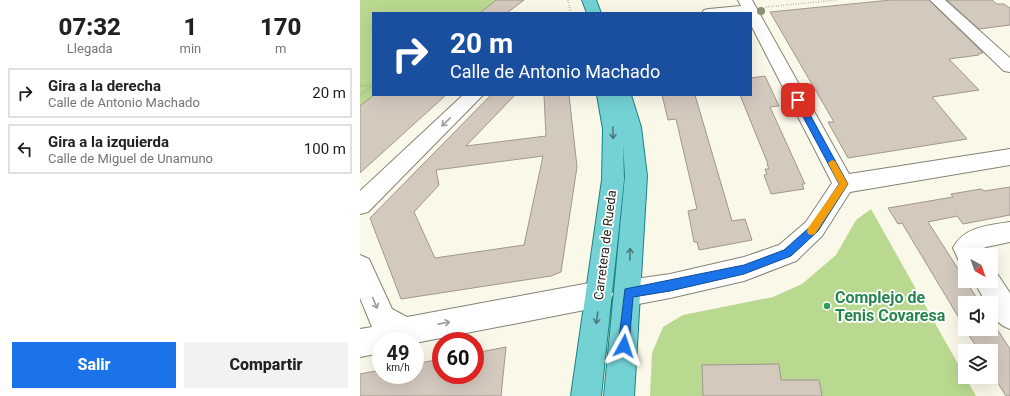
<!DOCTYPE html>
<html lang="es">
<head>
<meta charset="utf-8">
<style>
	:root { --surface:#fff; --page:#f2f2f2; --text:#202124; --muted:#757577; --line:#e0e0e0; --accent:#1a73e8 }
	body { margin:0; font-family:Roboto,sans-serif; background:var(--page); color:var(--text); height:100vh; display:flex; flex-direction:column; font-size:15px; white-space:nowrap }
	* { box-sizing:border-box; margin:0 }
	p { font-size:13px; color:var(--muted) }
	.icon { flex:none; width:22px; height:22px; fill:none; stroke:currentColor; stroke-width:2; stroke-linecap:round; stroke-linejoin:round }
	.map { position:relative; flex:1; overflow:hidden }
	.side { display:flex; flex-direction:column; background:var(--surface); width:360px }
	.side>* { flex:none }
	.top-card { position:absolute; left:12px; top:12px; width:380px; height:84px; border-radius:0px; box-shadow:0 4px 16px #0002; background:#1a4fa0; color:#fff; overflow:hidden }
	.needle { width:26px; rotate:140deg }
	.controls { position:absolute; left:598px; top:248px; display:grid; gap:8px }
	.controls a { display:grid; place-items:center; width:40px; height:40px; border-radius:0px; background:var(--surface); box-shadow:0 4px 16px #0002; font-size:20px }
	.speed { position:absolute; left:12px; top:332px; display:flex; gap:8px; font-size:20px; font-weight:700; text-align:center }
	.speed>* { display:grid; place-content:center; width:52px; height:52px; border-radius:50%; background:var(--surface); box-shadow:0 4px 16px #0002; line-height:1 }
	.speed small { font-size:10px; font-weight:400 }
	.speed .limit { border:6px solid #d22; background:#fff; color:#111 }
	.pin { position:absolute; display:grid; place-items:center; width:34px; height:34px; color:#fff; margin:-17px; border-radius:8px; box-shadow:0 2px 6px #0006 }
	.me { position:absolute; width:44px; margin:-22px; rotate:5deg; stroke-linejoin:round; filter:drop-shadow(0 0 3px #0008) }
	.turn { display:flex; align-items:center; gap:14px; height:84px; padding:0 12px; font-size:18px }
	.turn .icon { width:52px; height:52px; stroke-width:2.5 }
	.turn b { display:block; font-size:28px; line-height:34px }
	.eta { display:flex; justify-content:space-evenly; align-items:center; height:68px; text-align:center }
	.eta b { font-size:24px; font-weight:800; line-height:28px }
	.cta { display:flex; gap:8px; margin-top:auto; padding:8px 12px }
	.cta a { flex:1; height:46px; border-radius:0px; background:var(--accent); color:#fff; font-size:16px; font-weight:800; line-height:46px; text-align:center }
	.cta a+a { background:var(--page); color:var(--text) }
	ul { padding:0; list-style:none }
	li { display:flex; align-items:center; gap:12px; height:50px; margin:0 8px 6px; padding:0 4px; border:2px solid var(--line); border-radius:0px }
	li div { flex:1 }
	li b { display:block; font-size:15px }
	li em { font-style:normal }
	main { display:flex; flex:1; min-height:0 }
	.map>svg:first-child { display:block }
	.green { fill:#bad990 }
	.building { fill:#d4c9bd; stroke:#a1978c; fill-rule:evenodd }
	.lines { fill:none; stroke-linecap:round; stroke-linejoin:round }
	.minor-casing { stroke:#858375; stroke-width:2 }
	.major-casing { stroke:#1c8182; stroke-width:2 }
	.path { stroke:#99978c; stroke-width:2; stroke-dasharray:0.5 2; stroke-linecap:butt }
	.minor { fill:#fff; fill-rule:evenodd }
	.major { fill:#74d2d5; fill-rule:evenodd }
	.tree { fill:#899073 }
	.oneway { stroke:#9c9c99 }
	.oneway2 { stroke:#4c7a79 }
	.route { fill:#1a73e8; stroke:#114b97 }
	.slow { fill:#f59e0b }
	.leisure-dot { fill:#2e9e5b; stroke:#fff; stroke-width:1.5 }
	.labels { text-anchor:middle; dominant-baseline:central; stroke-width:3.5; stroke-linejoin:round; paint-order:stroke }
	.street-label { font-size:13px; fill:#24231d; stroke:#fff }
	.near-leisure-label { font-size:16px; font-weight:bold; fill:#27864d; stroke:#fff; text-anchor:start }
</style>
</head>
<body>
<main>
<section class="side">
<div class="eta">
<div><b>07:32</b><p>Llegada</p></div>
<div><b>1</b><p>min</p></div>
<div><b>170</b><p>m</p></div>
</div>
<ul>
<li><svg class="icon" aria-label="right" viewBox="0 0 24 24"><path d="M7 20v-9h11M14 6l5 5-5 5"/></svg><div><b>Gira a la derecha</b><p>Calle de Antonio Machado</p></div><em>20 m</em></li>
<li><svg class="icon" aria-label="left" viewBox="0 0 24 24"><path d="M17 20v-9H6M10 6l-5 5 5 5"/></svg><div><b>Gira a la izquierda</b><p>Calle de Miguel de Unamuno</p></div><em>100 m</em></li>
</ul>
<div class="cta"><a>Salir</a><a>Compartir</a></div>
</section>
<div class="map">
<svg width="650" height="396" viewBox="0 0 650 396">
	<rect width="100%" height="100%" fill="#faf8e8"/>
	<!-- green -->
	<path class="green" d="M0,0H136L120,13H13V95H14L0,106Z
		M511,209L616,396H290L292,353L303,327L323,315L413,297L442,284L476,255L496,220Z"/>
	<!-- building -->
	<path class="building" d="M136,0H164L147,13H120Z
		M531,0H569L623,53L618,54L619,55L589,59L619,90L572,97L607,139L488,158L468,122H474L410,12Z
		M587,0H632L637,4H644L650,8V25L619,29Z
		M405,76L419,106L410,107L445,184H442L444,189L411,194L404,175L407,174L405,169H409L407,164H408L380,95H391V78Z
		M14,95H86L0,173V106Z
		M131,95H155L106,146L186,136L184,95H209L217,167L201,272L191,276L41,299L10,218ZM183,156L164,245L75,258L54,212L79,185L76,170Z
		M302,95H335L372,221L385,219L392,240L339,250L337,242H334L328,211L337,209L316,119L308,120Z
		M650,187V215L603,224L597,216L568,222L620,303H605V328L542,223L538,224L528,208L593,197L591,194L621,189L624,191Z
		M605,329H637L650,349V396H646L631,372V351H619Z
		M146,347L141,396H0V374L21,370V375H55V364L81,359V375H115V353Z
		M419,364L421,380H459L462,396H343L342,365Z"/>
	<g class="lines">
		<!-- minor casing -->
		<g class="minor-casing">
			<path id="minor" d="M378,0H392L489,174L650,149V165L490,192L462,236L436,261L384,281L310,298L268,306L259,302L255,293L259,284L268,280L310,274L384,257L419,245L446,222L472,183L391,25V13H342L344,10L349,9L381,6Z
				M570,0H585L650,58V72L644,71Z
				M103,95H123L8,212L0,214V191Z
				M650,222V242L626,247L619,250L621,255H605V265L600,263L593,248C603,227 629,225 650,222Z
				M0,255L9,259L32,309L47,317L240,281L249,285L253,294L249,303L240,307L55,343V341H21V353L0,357V329L12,327L0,298Z
				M631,270L636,272L650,293V329C638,325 631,316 631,303H626L614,281H631Z"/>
		</g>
		<!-- major casing -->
		<g class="major-casing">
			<path id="major" d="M222,0H236L241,13H227Z
				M237,95H271L281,127L287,176L274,396H244L265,176L263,144L264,180L241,396H211L242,180L243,129Z"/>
		</g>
		<!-- path -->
		<path class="path" d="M208,0L211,13
			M406,7L477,0
			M0,86L11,85
			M0,95L13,85"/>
		<!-- minor -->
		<use href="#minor" class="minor"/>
		<!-- major -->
		<use href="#major" class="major"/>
	</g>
	<!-- trees -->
	<circle class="tree" cx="401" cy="11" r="4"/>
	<!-- one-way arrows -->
	<defs><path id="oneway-shaft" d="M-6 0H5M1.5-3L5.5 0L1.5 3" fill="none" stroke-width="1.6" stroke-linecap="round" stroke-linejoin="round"/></defs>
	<g class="oneway">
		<use href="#oneway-shaft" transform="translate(86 122) rotate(136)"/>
		<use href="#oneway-shaft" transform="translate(15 303) rotate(67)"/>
		<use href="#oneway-shaft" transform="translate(84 323) rotate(-11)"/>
	</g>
	<g class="oneway2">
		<use href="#oneway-shaft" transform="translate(253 133) rotate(88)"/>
		<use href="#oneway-shaft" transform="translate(270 254) rotate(-88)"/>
		<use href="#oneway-shaft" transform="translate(237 318) rotate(98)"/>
	</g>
	<!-- route -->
	<path class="route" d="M438,97L442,100L488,184L458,231L431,256L384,274L310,291L273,297L269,346L268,350L264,352L259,350L258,346L265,289L384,265L424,250L451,226L479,184L434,100Z"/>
	<!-- slow -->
	<path class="slow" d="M472,160L475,161L488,184L455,234L452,235L448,234L447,231L448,228L479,184L468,163Z"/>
	<!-- markers -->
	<circle class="leisure-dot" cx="467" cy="306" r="4"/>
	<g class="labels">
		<!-- street labels -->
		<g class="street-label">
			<text transform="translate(245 245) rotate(-83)">Carretera de Rueda</text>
		</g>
		<!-- near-leisure labels -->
		<g class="near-leisure-label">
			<text x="475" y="297">Complejo de<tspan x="475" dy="18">Tenis Covaresa</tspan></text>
		</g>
	</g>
</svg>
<div class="controls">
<a><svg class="needle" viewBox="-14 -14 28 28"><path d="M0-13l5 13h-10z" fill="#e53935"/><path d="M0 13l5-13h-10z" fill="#757577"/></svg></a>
<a><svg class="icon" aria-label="sound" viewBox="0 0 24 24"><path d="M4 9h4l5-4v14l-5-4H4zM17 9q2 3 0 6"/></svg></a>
<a><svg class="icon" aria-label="layers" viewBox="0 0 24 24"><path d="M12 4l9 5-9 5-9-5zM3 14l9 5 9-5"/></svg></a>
</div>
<div class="speed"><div>49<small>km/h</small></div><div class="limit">60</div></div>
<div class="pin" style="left:438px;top:100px;background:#d93025"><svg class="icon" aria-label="arrive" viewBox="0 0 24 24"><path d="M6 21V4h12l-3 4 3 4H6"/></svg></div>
<svg class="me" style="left:264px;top:346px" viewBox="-20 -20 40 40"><path d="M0-17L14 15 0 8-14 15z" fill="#1a73e8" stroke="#fff" stroke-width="4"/></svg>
<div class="top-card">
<div class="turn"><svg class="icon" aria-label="right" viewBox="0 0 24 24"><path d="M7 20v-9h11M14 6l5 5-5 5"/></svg><div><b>20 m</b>Calle de Antonio Machado</div></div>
</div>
</div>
</main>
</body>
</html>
